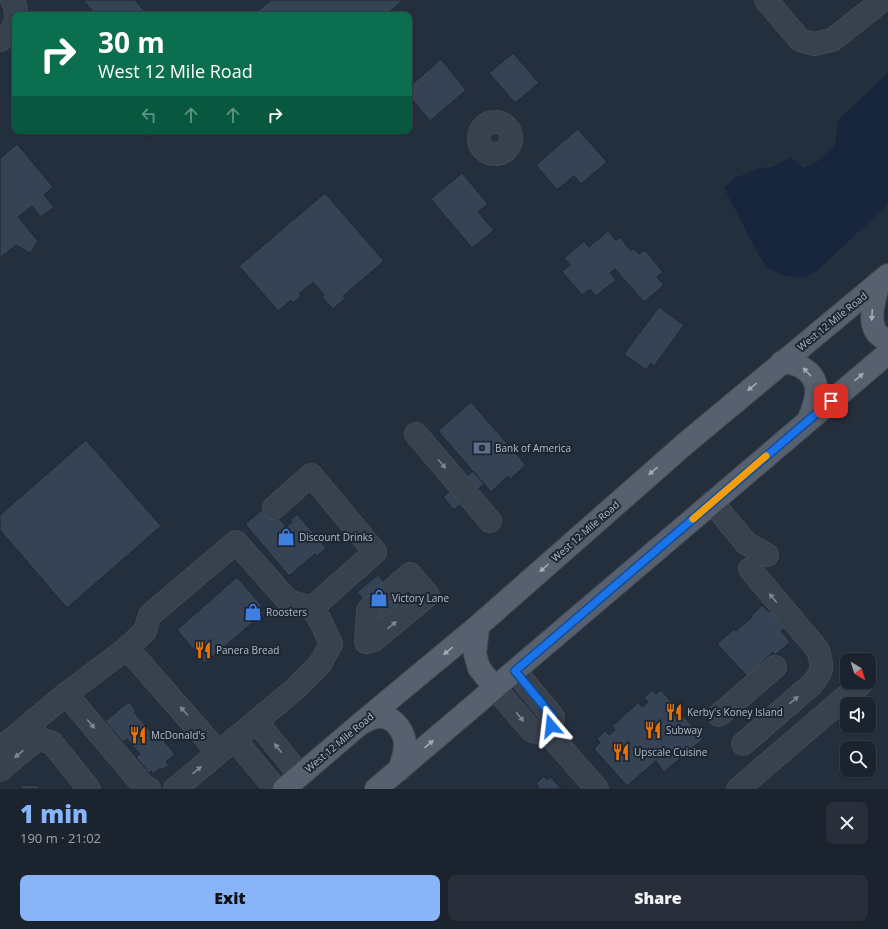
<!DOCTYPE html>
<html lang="en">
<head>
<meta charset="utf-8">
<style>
	:root { --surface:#1b232e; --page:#282f3a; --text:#f1f3f6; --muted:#a0a4aa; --line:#39404a; --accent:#8ab4f8 }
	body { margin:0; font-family:"Open Sans",sans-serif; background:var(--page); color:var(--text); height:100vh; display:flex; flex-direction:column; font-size:15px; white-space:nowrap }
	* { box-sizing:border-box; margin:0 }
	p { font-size:13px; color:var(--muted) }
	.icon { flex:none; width:22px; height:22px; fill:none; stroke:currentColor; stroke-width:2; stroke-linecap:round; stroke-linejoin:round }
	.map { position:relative; height:789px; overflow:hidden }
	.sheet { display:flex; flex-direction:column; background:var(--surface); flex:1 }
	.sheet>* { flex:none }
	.hud { position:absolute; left:12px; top:12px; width:400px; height:122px; border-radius:8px; box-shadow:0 1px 3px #0004,0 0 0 1px var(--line); background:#0b6e4f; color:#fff; overflow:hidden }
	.needle { width:26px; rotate:142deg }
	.controls { position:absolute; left:840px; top:653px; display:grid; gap:8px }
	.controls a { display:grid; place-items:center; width:36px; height:36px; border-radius:8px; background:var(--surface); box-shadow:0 1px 3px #0004,0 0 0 1px var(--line); font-size:20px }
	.pin { position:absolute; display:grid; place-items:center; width:34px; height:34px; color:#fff; margin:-17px; border-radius:8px; box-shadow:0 2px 6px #0006 }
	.me { position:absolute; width:44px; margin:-22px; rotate:343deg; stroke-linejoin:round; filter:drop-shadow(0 0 3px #0008) }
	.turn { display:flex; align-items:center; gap:14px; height:84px; padding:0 20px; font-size:18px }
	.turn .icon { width:52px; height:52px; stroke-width:2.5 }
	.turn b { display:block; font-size:28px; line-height:34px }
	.lanes { display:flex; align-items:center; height:38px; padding:0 20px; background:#0003; justify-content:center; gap:20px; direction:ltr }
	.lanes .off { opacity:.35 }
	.round { display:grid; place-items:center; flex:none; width:42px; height:42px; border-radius:8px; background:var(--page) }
	.overview { display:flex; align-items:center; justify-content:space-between; height:68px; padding:0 20px }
	h1 { font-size:24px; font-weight:800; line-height:30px; color:var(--accent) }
	.action { display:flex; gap:8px; margin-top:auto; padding:8px 20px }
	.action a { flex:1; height:46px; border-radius:8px; background:var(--accent); color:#111; font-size:16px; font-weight:800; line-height:46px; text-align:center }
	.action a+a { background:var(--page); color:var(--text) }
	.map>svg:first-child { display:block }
	.water { fill:#17263c }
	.building { fill:#364354; stroke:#1f2835 }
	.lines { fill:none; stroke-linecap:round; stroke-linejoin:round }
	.minor-tunnel { stroke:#3a4453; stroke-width:22; stroke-dasharray:22 11; stroke-linecap:butt }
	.minor-casing { stroke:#414a57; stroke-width:24 }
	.major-casing { stroke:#414a57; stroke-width:24 }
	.minor { stroke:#38414e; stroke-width:22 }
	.major { stroke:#56606e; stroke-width:22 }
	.oneway { fill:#a1aab7 }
	.oneway2 { fill:#7c8592 }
	.route-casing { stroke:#114b97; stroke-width:10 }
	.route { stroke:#1a73e8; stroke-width:7 }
	.slow { stroke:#f59e0b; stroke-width:7 }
	.labels { text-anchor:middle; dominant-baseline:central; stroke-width:4; stroke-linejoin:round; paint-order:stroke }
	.street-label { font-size:10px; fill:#b4bcc9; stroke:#1d2633 }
	.poi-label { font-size:10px; fill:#b4bcc9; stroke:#1d2633; text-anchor:start }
</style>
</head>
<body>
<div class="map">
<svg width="888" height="789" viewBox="0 0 888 789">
	<rect width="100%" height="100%" fill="#242f3e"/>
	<!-- water -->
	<path class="water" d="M888,73V204L818,270L804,278L783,275L768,268L758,254L724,188L735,178L760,168L772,167L791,157L803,168L818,161L835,145L838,120Z"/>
	<!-- building -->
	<path class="building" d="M83,0H135L148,15H96Z
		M271,0H403L386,15H253Z
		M513,53L539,83L515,103L489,73Z
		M441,59L466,90L430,121L409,96V87Z
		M578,129L607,162L581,184L574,176L557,190L536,165Z
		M141,131H154L147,137Z
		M17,144L53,187L44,195L54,207L41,217L32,206L18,217L38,241L30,253L16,245L0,258V158Z
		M462,173L488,204L478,212L494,230L472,248L431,199Z
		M325,193L384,261L343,296L345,298L333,309L322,297L324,295L313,282L299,294L301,296L293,303L291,300L278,311L239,266Z
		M608,231L616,240L620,237L631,251L634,248L639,254L645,250L663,272L657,277L664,285L644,302L615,269L610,273L616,280L596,296L590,289L582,295L562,272L570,265L564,258L584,241L589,247Z
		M659,307L684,325L654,366L651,363L646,370L624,354Z
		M471,402L526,465L510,479L508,476L491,492L438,431Z
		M86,440L161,526L67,608L0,530V515Z
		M473,471L484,484L454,510L443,497Z
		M268,505L286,527L292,522L290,520L297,514L326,548L317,556L315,554L289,576L245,524Z
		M378,575L402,604L381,621L357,592Z
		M237,577L262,606L260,607L264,613L205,663L177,630Z
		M762,605L769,612L772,609L787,626L781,631L790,642L775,655L773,652L759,665L760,666L748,677L717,644L734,629L736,631L752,617L751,616Z
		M653,690L656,694L661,690L703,739L664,772L656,761L627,786L594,749L600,743L597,739L605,731L609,735L615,730L612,726L638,703L642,707L648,702L644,697Z
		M129,702L136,711L134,712L151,732L154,729L175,754L166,762L169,765L162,770L160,768L153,774L151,771L149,773L136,757L140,754L127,739L123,742L105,721Z
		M544,776L547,780L551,777L561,789H537L539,787L536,784Z
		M21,785L39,786V789H21Z"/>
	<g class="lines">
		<!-- minor-tunnel -->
		<path class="minor-tunnel" d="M370,608L391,591"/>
		<!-- minor casing -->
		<g class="minor-casing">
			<path id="minor" d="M12,0L15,5L16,15
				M766,0L800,40L814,44L832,40L883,0
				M0,40C7,36 13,31 15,22
				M479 138a16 16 0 1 1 32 0a16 16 0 1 1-32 0Z
				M416,434L490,521
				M712,502L746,543L767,555
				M274,508L311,475L375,552L312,608
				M370,608L368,611L366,642L374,640L428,595L410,574L391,591
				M127,648L218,752
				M515,671L553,717L550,735
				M495,688L532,731L550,735L597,789
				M66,694L142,784L149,789
				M719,715L775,667
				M256,721L300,775
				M29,725L40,739L52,743L89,789
				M234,739L276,789
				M743,744L811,685C823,672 823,667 818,650L750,569
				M0,749L66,694L127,648L145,631L150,615L236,542L288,601L312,608L320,620L331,644L320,664L295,689L175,789
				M0,770L31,744L40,739
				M738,789L863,682"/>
		</g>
		<!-- major casing -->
		<g class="major-casing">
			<path id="major" d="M879,283C874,300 863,333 888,340
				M782,362C801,363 819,374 816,396C815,404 811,413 808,421
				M478,626L475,654L479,668L495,688
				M362,723C368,720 375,716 383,717C395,718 405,733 405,745C405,753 402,762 399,770
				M284,789L360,724L478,626L686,443L888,275
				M376,789L888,353"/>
		</g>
		<!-- minor -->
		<use href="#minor" class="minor"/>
		<!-- major -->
		<use href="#major" class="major"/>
	</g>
	<!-- one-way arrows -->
	<defs><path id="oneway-solid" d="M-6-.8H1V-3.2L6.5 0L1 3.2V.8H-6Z"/></defs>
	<g class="oneway">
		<use href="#oneway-solid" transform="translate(872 315) rotate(93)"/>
		<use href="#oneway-solid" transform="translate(807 372) rotate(-134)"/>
		<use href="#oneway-solid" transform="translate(859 377) rotate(-40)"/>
		<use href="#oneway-solid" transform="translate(752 387) rotate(140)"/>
		<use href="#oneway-solid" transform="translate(653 471) rotate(139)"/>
		<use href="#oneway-solid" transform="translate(544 568) rotate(138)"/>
		<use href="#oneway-solid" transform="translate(448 651) rotate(140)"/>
		<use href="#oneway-solid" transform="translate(429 744) rotate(-41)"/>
	</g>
	<g class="oneway2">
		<use href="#oneway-solid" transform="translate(442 464) rotate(50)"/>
		<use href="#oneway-solid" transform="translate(773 598) rotate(-130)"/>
		<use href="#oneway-solid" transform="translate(392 625) rotate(-39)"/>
		<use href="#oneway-solid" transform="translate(794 700) rotate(-41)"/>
		<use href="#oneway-solid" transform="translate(184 711) rotate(-132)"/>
		<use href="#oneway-solid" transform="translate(520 717) rotate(51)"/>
		<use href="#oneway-solid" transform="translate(91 724) rotate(50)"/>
		<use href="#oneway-solid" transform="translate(278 748) rotate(-129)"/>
		<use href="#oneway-solid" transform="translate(19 754) rotate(140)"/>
		<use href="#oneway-solid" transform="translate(197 770) rotate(-40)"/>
	</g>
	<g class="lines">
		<!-- route casing -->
		<g class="route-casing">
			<path id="route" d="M551,726L553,717L515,671L831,401"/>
		</g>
		<!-- route -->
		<use href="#route" class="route"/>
		<!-- slow -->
		<path class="slow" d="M693,519L766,456"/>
	</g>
	<!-- icons -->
	<defs>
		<g id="bank-bare" transform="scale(1.38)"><path d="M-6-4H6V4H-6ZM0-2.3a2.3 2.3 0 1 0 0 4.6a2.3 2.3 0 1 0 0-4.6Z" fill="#5c6f8a" stroke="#1d2633" stroke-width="2.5" paint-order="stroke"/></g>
		<g id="shop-bare" transform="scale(1.38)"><path d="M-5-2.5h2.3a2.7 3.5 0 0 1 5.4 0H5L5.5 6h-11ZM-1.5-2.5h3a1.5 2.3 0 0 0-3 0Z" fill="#3f7fe0" stroke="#1d2633" stroke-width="2.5" paint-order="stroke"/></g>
		<g id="restaurant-bare" transform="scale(1.38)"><path d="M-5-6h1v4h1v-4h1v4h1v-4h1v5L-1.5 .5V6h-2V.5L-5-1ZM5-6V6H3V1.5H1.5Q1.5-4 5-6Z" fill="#e8710a" stroke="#1d2633" stroke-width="2.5" paint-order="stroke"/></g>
	</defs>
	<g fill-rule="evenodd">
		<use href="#bank-bare" x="482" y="448"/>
		<use href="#shop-bare" x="286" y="537"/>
		<use href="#shop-bare" x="379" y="598"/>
		<use href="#shop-bare" x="253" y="612"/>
		<use href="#restaurant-bare" x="203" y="650"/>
		<use href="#restaurant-bare" x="674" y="712"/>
		<use href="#restaurant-bare" x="653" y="730"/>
		<use href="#restaurant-bare" x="138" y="735"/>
		<use href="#restaurant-bare" x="621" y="752"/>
	</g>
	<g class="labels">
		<!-- street labels -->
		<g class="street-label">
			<text transform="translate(832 321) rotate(-39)">West 12 Mile Road</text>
			<text transform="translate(585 531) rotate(-41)">West 12 Mile Road</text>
			<text transform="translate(339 742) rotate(-40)">West 12 Mile Road</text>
		</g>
		<!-- poi labels -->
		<g class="poi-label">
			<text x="495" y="448">Bank of America</text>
			<text x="299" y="537">Discount Drinks</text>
			<text x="392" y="598">Victory Lane</text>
			<text x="266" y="612">Roosters</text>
			<text x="216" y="650">Panera Bread</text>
			<text x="687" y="712">Kerby's Koney Island</text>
			<text x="666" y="730">Subway</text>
			<text x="151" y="735">McDonald's</text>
			<text x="634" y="752">Upscale Cuisine</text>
		</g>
	</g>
</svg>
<div class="controls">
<a><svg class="needle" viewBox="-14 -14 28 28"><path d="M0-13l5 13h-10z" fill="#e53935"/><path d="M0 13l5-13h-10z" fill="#a0a4aa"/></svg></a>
<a><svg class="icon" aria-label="sound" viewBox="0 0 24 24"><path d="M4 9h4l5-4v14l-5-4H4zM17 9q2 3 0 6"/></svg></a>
<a><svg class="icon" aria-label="search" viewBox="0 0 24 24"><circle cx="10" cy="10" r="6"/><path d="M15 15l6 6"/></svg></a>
</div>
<div class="pin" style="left:831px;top:401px;background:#d93025"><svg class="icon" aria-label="arrive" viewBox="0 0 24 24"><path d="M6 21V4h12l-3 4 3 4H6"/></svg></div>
<svg class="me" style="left:551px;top:726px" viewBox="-20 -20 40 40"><path d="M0-17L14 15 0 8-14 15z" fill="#1a73e8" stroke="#fff" stroke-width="4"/></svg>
<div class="hud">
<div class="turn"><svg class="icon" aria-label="right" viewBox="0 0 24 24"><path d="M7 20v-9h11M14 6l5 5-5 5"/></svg><div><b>30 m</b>West 12 Mile Road</div></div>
<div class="lanes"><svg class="icon off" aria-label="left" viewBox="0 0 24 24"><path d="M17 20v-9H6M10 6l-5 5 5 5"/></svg><svg class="icon off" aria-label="ahead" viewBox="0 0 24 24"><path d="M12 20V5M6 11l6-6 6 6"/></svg><svg class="icon off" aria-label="ahead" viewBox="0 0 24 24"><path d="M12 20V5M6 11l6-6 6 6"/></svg><svg class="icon" aria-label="right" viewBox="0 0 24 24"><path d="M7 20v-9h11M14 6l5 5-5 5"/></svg></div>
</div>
</div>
<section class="sheet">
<div class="overview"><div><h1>1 min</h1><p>190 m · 21:02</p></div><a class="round"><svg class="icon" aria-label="close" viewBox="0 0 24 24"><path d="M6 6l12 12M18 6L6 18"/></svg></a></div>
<div class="action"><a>Exit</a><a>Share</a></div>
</section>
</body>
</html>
